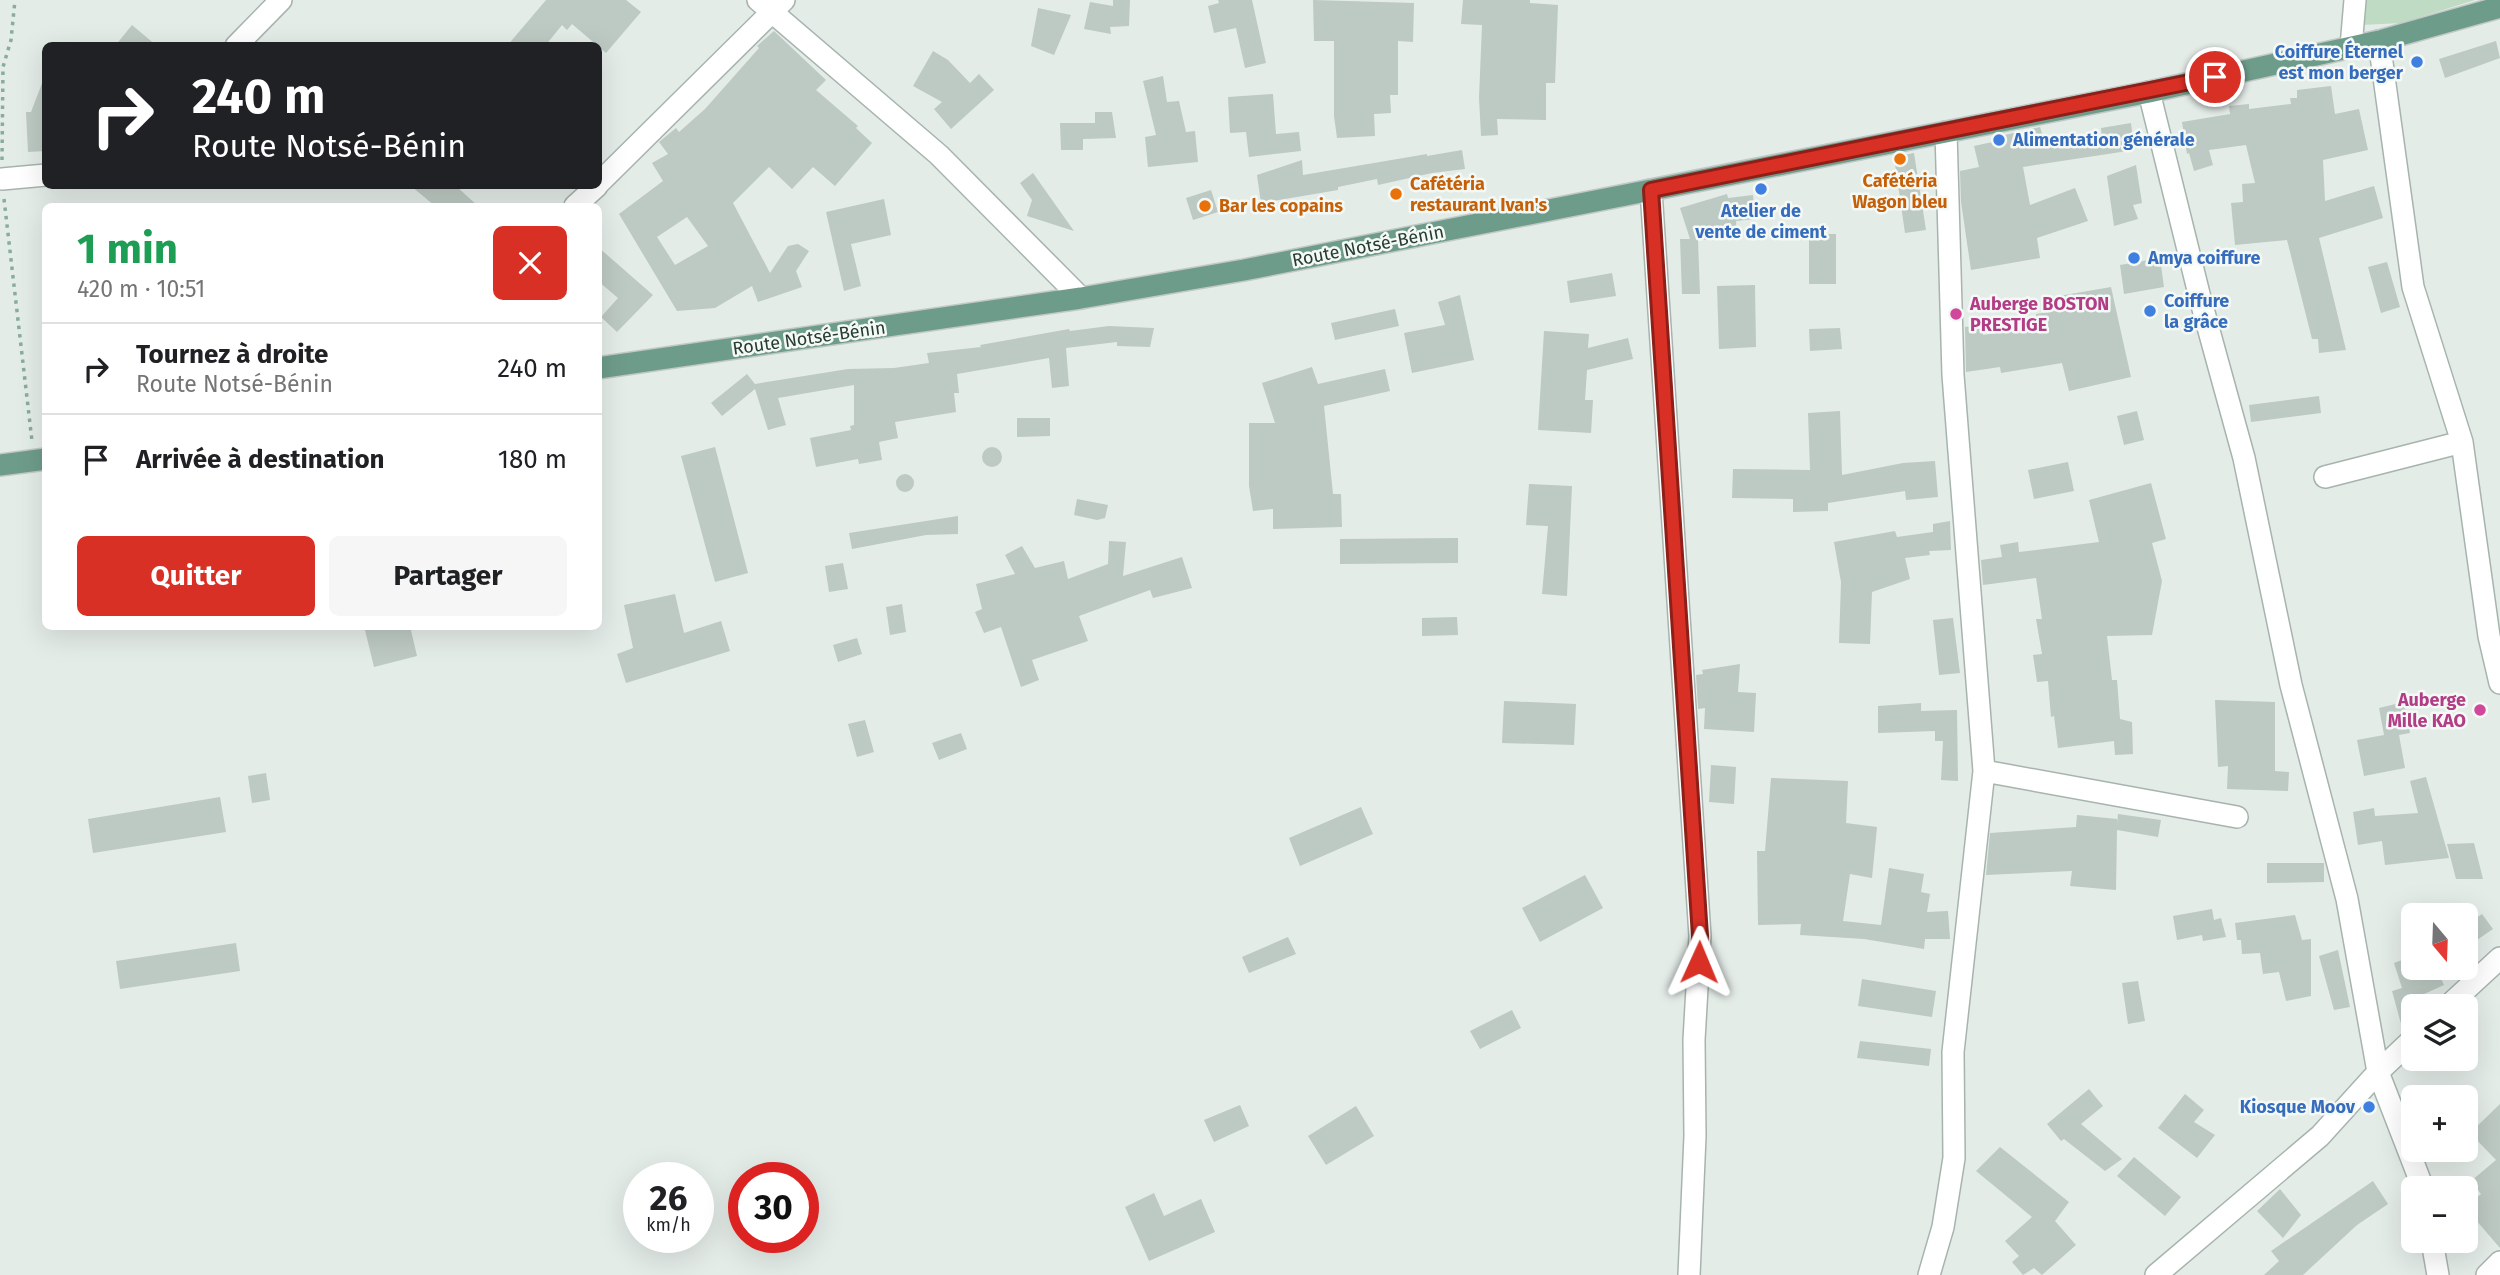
<!DOCTYPE html>
<html lang="fr">
<head>
<meta charset="utf-8">
<style>
	:root { --surface:#fff; --page:#f6f6f6; --text:#202124; --muted:#757577; --line:#e0e0e0; --accent:#d93025 }
	body { margin:0; font-family:"Fira Sans",sans-serif; background:var(--page); color:var(--text); height:100vh; display:flex; flex-direction:column; font-size:26px; white-space:nowrap }
	* { box-sizing:border-box; margin:0 }
	p { font-size:23px; color:var(--muted) }
	.icon { flex:none; width:38px; height:38px; fill:none; stroke:currentColor; stroke-width:2; stroke-linecap:round; stroke-linejoin:round }
	.map { position:relative; flex:1; overflow:hidden }
	.side { position:absolute; left:42px; top:203px; width:560px; height:427px; display:flex; flex-direction:column; background:var(--surface); border-radius:10px; box-shadow:0 7px 28px #0002 }
	.side>* { flex:none }
	.guide { position:absolute; left:42px; top:42px; width:560px; height:147px; border-radius:10px; box-shadow:0 7px 28px #0002; background:#202124; color:#fff; overflow:hidden }
	.needle { width:46px; rotate:161deg }
	.tools { position:absolute; left:2401px; top:903px; display:grid; gap:14px }
	.tools a { display:grid; place-items:center; width:77px; height:77px; border-radius:10px; background:var(--surface); box-shadow:0 7px 28px #0002; font-size:35px }
	.speed { position:absolute; left:623px; top:1162px; display:flex; gap:14px; font-size:35px; font-weight:700; text-align:center }
	.speed>* { display:grid; place-content:center; width:91px; height:91px; border-radius:50%; background:var(--surface); box-shadow:0 7px 28px #0002; line-height:1 }
	.speed small { font-size:18px; font-weight:400 }
	.speed .limit { border:10px solid #d22; background:#fff; color:#111 }
	.pin { position:absolute; display:grid; place-items:center; width:60px; height:60px; color:#fff; margin:-30px; border:4px solid #fff; border-radius:50%; box-shadow:0 2px 7px #0007 }
	.me { position:absolute; width:77px; margin:-38px; rotate:1deg; stroke-linejoin:round; filter:drop-shadow(0 0 5px #0008) }
	.turn { display:flex; align-items:center; gap:24px; height:147px; padding:0 35px; font-size:32px }
	.turn .icon { width:91px; height:91px; stroke-width:2.5 }
	.turn b { display:block; font-size:49px; line-height:60px }
	.round { display:grid; place-items:center; flex:none; width:74px; height:74px; border-radius:10px; background:var(--page) }
	.head { display:flex; align-items:center; justify-content:space-between; height:119px; padding:0 35px }
	h1 { font-size:42px; font-weight:700; line-height:52px; color:#1e9e55 }
	.action { display:flex; gap:14px; margin-top:auto; padding:14px 35px }
	.action a { flex:1; height:80px; border-radius:10px; background:var(--accent); color:#fff; font-size:28px; font-weight:700; line-height:80px; text-align:center }
	.action a+a { background:var(--page); color:var(--text) }
	ul { padding:0; list-style:none }
	li { display:flex; align-items:center; gap:21px; height:91px; padding:0 35px; border-top:2px solid var(--line) }
	li div { flex:1 }
	li b { display:block; font-size:26px }
	li em { font-style:normal }
	.map>svg:first-child { display:block }
	.green { fill:#c0dbc4 }
	.building { fill:#bdc9c3; fill-rule:evenodd }
	.lines { fill:none; stroke-linecap:round; stroke-linejoin:round }
	.minor-casing { stroke:#a7b4ae; stroke-width:24 }
	.major-casing { stroke:#c2c8c6; stroke-width:24 }
	.path { stroke:#88ac9d; stroke-width:3.5; stroke-dasharray:3.5 5; stroke-linecap:butt }
	.minor { stroke:#fff; stroke-width:21 }
	.major { stroke:#6e9c8b; stroke-width:21 }
	.route-casing { stroke:#8d1f18; stroke-width:18 }
	.route { stroke:#d93025; stroke-width:12 }
	.shop-dot { fill:#3f7fe0; stroke:#f4f9f6; stroke-width:2.5 }
	.food-dot { fill:#e8710a; stroke:#f4f9f6; stroke-width:2.5 }
	.hotel-dot { fill:#d1479c; stroke:#f4f9f6; stroke-width:2.5 }
	.labels { text-anchor:middle; dominant-baseline:central; stroke-width:5; stroke-linejoin:round; paint-order:stroke }
	.shop-label { font-size:18px; font-weight:bold; fill:#366cbe; stroke:#f4f9f6; text-anchor:start }
	.food-label { font-size:18px; font-weight:bold; fill:#c56008; stroke:#f4f9f6; text-anchor:start }
	.street-label { font-size:18px; fill:#263c33; stroke:#f4f9f6 }
	.hotel-label { font-size:18px; font-weight:bold; fill:#b23c85; stroke:#f4f9f6; text-anchor:start }
</style>
</head>
<body>
<div class="map">
<svg width="2500" height="1275" viewBox="0 0 2500 1275">
	<rect width="100%" height="100%" fill="#e4ece8"/>
	<!-- green -->
	<path class="green" d="M2363,0H2475L2401,23L2362,25Z"/>
	<!-- building -->
	<path class="building" d="M546,0H626L641,12L606,53L572,24L567,30L562,25L545,46H507Z
		M1113,0H1130L1129,26L1110,27L1111,34L1084,29L1090,2L1113,6Z
		M1218,0H1252L1266,63L1245,68L1236,28L1214,33L1208,6L1219,3Z
		M1313,0L1414,3L1413,42L1398,41V95H1390L1391,113L1374,114L1375,136L1337,138L1334,116V41H1314Z
		M1463,0H1530V3L1558,5L1555,83H1546V120L1497,119L1498,135L1481,136L1479,98L1482,25L1461,24Z
		M1038,8L1071,15L1054,55L1031,46Z
		M132,25L157,46H115Z
		M774,31L826,80L816,90L858,126L856,128L872,143L835,186L813,167L792,189L769,167L733,203L770,273L788,246L798,244L809,251L796,271L802,287L758,302L752,286L715,308L677,311L619,214L663,181L652,163L668,154L659,142L676,128L679,132L705,109L759,48L757,46ZM687,217L708,246L675,265L657,237Z
		M2496,41L2500,58L2445,78L2439,59Z
		M933,51L948,60L970,83L979,74L994,90L951,129L934,109L942,102L913,86Z
		M1163,76L1167,102L1179,101L1186,132L1195,131L1198,162L1148,167L1145,137L1156,135L1143,81Z
		M44,78L46,151L28,152L26,112H31Z
		M2331,86L2335,114L2359,109L2368,150L2323,160L2325,201L2374,186L2383,218L2319,238L2346,350L2319,353L2318,339H2312L2287,240L2235,245L2231,203L2243,202L2242,184L2255,183L2246,145L2209,150L2213,165L2194,171L2189,153L2187,154L2182,122L2230,114L2229,106L2249,104V109L2291,104L2290,98H2297V90Z
		M1273,94L1276,134L1299,132L1301,151L1249,157L1246,132L1230,133L1228,97Z
		M1095,112H1112L1116,138L1083,139V150H1061L1060,123H1095Z
		M2131,123L2134,150L2023,167L2030,205L2075,188L2088,221L2037,238L2040,258L1971,270L1961,202L1960,171L1979,167L1974,146L1997,141L1996,137L2040,127L2046,147L2102,138L2101,128Z
		M1462,150L1465,169L1432,173L1378,185L1377,179L1338,187V190L1261,203L1257,175L1302,160L1303,175L1427,154V156Z
		M1914,153L1926,230L1905,233L1894,157Z
		M2136,165L2142,203L2133,205L2138,219L2114,226L2107,176Z
		M1033,173L1074,231L1027,216L1032,200L1020,183Z
		M411,186H456L478,206H435Z
		M1211,190L1218,212L1193,220L1186,198Z
		M1727,194L1728,198L1753,195L1755,219L1736,221L1737,238L1698,240L1700,294H1682L1680,239H1690L1680,208Z
		M884,199L891,235L851,244L861,286L844,291L826,212Z
		M1809,234H1836V284H1809Z
		M598,247L653,295L617,332L601,317L618,298L598,281Z
		M2160,258L2164,287L2124,294L2120,265Z
		M2387,262L2400,307L2381,313L2368,267Z
		M1612,273L1616,296L1570,303L1567,281Z
		M1755,285L1756,347L1719,349L1717,286Z
		M2111,287L2131,377L2069,391L2062,363L2001,373L2000,367L1966,372L1965,327L1982,325L1983,335L2038,327L2036,314L2062,310L2059,296Z
		M1460,295L1474,360L1412,373L1404,333L1445,325L1438,302Z
		M1395,309L1399,326L1335,340L1331,323Z
		M1109,326L1154,328L1150,347L1117,346V342L1066,348L1069,386L1052,388L1049,358L957,374L959,393H954L956,412L895,422L898,438L879,442L882,460L859,464L858,459L816,467L810,438L851,430L850,426L854,425V385L778,398L786,425L768,430L755,389L722,416L711,403L747,374L755,384L848,369L894,368L929,363L927,353L981,347L980,345L1069,329L1070,331Z
		M1840,328L1842,349L1810,351L1809,329Z
		M1544,331L1589,334L1588,348L1628,338L1633,359L1587,370L1585,400H1593L1591,433L1538,430Z
		M1312,367L1318,384L1385,369L1390,391L1324,406L1333,494H1341L1342,527L1273,529V509L1253,511L1249,486V423H1275L1262,383Z
		M2319,396L2321,413L2251,422L2249,405Z
		M1840,411L1842,475L1903,463L1935,461L1938,497L1906,500L1905,491L1828,503V511L1793,512V499L1732,498L1733,469L1810,470L1808,413Z
		M2137,411L2144,440L2124,445L2117,416Z
		M1017,418H1050V436L1017,437Z
		M982 457a10 10 0 1 1 20 0a10 10 0 1 1-20 0Z
		M715,447L748,573L715,582L681,456Z
		M2068,462L2074,491L2034,499L2028,470Z
		M896 483a9 9 0 1 1 18 0a9 9 0 1 1-18 0Z
		M2151,483L2166,539L2152,543L2162,581L2152,635L2107,636L2112,680H2117L2120,719L2132,722L2133,754L2115,755L2114,741L2058,748L2054,716L2051,717L2048,681L2037,682L2033,655L2042,654L2036,619H2042L2036,578L1983,585L1981,560L2002,557L2000,545L2018,542L2019,552L2099,542L2089,500Z
		M1529,484L1572,486L1567,596L1542,594L1548,526L1526,525Z
		M1077,499L1108,505L1105,518L1097,520L1074,515Z
		M958,516V534L926,535L852,549L849,533Z
		M1950,521L1951,550L1929,551L1930,555L1905,558L1910,579L1872,592L1870,644L1839,643L1841,582L1834,542L1895,531L1897,537L1933,532V524Z
		M1458,538V563L1340,564V539Z
		M1109,541L1126,542L1123,576L1182,557L1192,588L1153,598L1150,590L1079,616L1088,641L1032,660L1039,680L1021,687L1001,627L984,633L975,612L982,609L976,584L1015,574L1005,555L1022,546L1035,568L1064,561L1068,579L1108,564Z
		M843,563L848,589L829,592L825,566Z
		M675,594L684,633L721,621L730,651L626,683L617,654L633,648L624,605Z
		M902,604L906,632L890,635L886,607Z
		M1457,617L1458,635L1422,636V618Z
		M1953,618L1960,673L1939,675L1933,620Z
		M364,626H410L417,656L374,667Z
		M857,638L862,654L838,662L833,645Z
		M1740,664L1738,692L1756,693L1754,732L1704,729L1705,708L1698,709L1696,675L1703,674L1702,670Z
		M2215,700L2275,702V771L2289,772L2288,791L2227,789L2228,766L2218,767Z
		M1504,701L1576,704L1574,745L1502,743Z
		M2404,702L2410,733L2399,735L2405,768L2364,776L2357,740L2384,735L2379,708Z
		M1921,703V711L1957,710L1958,781L1941,780L1943,741H1935V731L1878,733V706Z
		M865,720L874,752L857,757L848,724Z
		M961,733L967,749L939,760L932,743Z
		M1711,765L1736,767L1734,804L1709,802Z
		M266,773L270,800L252,803L248,776Z
		M2426,777L2449,858L2385,865L2382,841L2358,845L2353,812L2374,808L2375,816L2418,813L2410,781Z
		M1771,778L1848,781L1846,823L1877,827L1872,878L1850,874L1843,921L1881,925L1889,868L1924,874L1921,892L1930,894L1927,912L1948,911L1950,939H1925L1924,949L1864,939L1800,935L1801,924L1758,925L1757,851H1765Z
		M220,797L226,832L93,853L88,819Z
		M1361,807L1373,834L1300,866L1289,838Z
		M2118,814L2161,820L2158,837L2117,830L2116,890L2070,886L2072,871L1986,875L1990,833L2076,827L2077,815L2117,819V824Z
		M2474,843L2483,879H2456L2447,844Z
		M2267,863H2324V882L2267,883Z
		M1585,875L1603,908L1540,942L1522,908Z
		M2212,909L2214,920L2221,918L2226,937L2203,941L2202,935L2177,940L2173,916Z
		M2482,914L2493,929L2474,942L2466,930V925Z
		M2295,915L2302,940L2311,939V996L2286,1001L2279,972L2263,974L2260,953L2242,954L2241,940H2237L2235,923Z
		M1288,937L1296,954L1249,973L1242,957Z
		M236,943L240,971L120,989L116,961Z
		M2338,950L2350,1007L2334,1010L2319,956Z
		M2413,956V968H2436L2444,985L2413,999V1026L2403,1031L2392,991L2402,988L2394,963Z
		M1862,979L1936,991L1932,1017L1858,1006Z
		M2138,981L2145,1021L2128,1024L2122,983Z
		M1512,1010L1521,1028L1480,1049L1470,1031Z
		M1860,1041L1931,1049L1929,1066L1857,1058Z
		M2089,1089L2103,1106L2081,1124L2122,1159L2105,1171L2064,1139L2061,1141L2047,1124Z
		M2185,1094L2204,1110L2194,1122L2215,1135L2197,1158L2158,1128Z
		M2500,1104V1248L2475,1219L2466,1227V1206L2481,1194L2471,1181L2496,1160L2470,1133Z
		M1240,1105L1249,1126L1214,1142L1204,1120Z
		M1356,1106L1374,1136L1326,1165L1308,1136Z
		M2000,1147L2069,1202L2055,1221L2076,1245L2042,1275L2034,1268L2023,1275L2012,1262L2019,1256L2005,1241L2032,1217L1976,1171Z
		M2134,1157L2181,1197L2165,1216L2117,1176Z
		M2373,1181L2388,1204L2357,1225L2303,1275H2264L2279,1261L2271,1251Z
		M2280,1189L2301,1215L2283,1238L2257,1211Z
		M1154,1193L1164,1216L1201,1199L1215,1232L1149,1261L1125,1207Z"/>
	<g class="lines">
		<!-- minor casing -->
		<g class="minor-casing">
			<path id="minor" d="M758,0L939,155L1081,298
				M2379,41L2413,287L2462,442L2489,636L2500,683
				M236,46L281,0
				M2351,47L2355,0
				M2149,92L2200,298L2244,458L2291,685L2347,899L2378,1072L2423,1188
				M2,179L46,175
				M598,184L784,0
				M1651,190L1700,936L1694,1040L1695,1136L1689,1275
				M575,206L597,186
				M2325,477L2462,442
				M1984,771L2237,817
				M2448,1006L2500,958
				M2432,1241L2438,1275
				M1929,1275L1943,1227L1954,1158L1953,1052L1984,771L1953,375L1946,132
				M2156,1275L2320,1136L2378,1072L2413,1039
				M2487,1275L2500,1262"/>
		</g>
		<!-- major casing -->
		<g class="major-casing">
			<path id="major" d="M598,368L1081,298L1244,270L2149,92L2379,41L2500,7
				M0,465L46,459"/>
		</g>
		<!-- path -->
		<path class="path" d="M2,160L3,67L11,40L15,0
			M4,199L32,441"/>
		<!-- minor -->
		<use href="#minor" class="minor"/>
		<!-- major -->
		<use href="#major" class="major"/>
	</g>
	<g class="lines">
		<!-- route casing -->
		<g class="route-casing">
			<path id="route" d="M1699,962L1700,936L1651,190L2215,77"/>
		</g>
		<!-- route -->
		<use href="#route" class="route"/>
	</g>
	<!-- markers -->
	<g class="shop-dot">
		<circle cx="2417" cy="62" r="7"/>
		<circle cx="1999" cy="140" r="7"/>
		<circle cx="1761" cy="189" r="7"/>
		<circle cx="2134" cy="258" r="7"/>
		<circle cx="2150" cy="311" r="7"/>
		<circle cx="2369" cy="1107" r="7"/>
	</g>
	<g class="food-dot">
		<circle cx="1900" cy="159" r="7"/>
		<circle cx="1396" cy="194" r="7"/>
		<circle cx="1205" cy="206" r="7"/>
	</g>
	<g class="hotel-dot">
		<circle cx="1956" cy="314" r="7"/>
		<circle cx="2480" cy="710" r="7"/>
	</g>
	<g class="labels">
		<!-- shop labels -->
		<g class="shop-label">
			<text x="2403" y="52" text-anchor="end">Coiffure Éternel<tspan x="2403" dy="21">est mon berger</tspan></text>
			<text x="2013" y="140">Alimentation générale</text>
			<text x="1761" y="211" text-anchor="middle">Atelier de<tspan x="1761" dy="21">vente de ciment</tspan></text>
			<text x="2148" y="258">Amya coiffure</text>
			<text x="2164" y="301">Coiffure<tspan x="2164" dy="21">la grâce</tspan></text>
			<text x="2355" y="1107" text-anchor="end">Kiosque Moov</text>
		</g>
		<!-- food labels -->
		<g class="food-label">
			<text x="1900" y="181" text-anchor="middle">Cafétéria<tspan x="1900" dy="21">Wagon bleu</tspan></text>
			<text x="1410" y="184">Cafétéria<tspan x="1410" dy="21">restaurant Ivan's</tspan></text>
			<text x="1219" y="206">Bar les copains</text>
		</g>
		<!-- street labels -->
		<g class="street-label">
			<text transform="translate(1368 246) rotate(-11)">Route Notsé-Bénin</text>
			<text transform="translate(809 338) rotate(-8)">Route Notsé-Bénin</text>
		</g>
		<!-- hotel labels -->
		<g class="hotel-label">
			<text x="1970" y="304">Auberge BOSTON<tspan x="1970" dy="21">PRESTIGE</tspan></text>
			<text x="2466" y="700" text-anchor="end">Auberge<tspan x="2466" dy="21">Mille KAO</tspan></text>
		</g>
	</g>
</svg>
<div class="tools">
<a><svg class="needle" viewBox="-14 -14 28 28"><path d="M0-13l5 13h-10z" fill="#e53935"/><path d="M0 13l5-13h-10z" fill="#757577"/></svg></a>
<a><svg class="icon" aria-label="layers" viewBox="0 0 24 24"><path d="M12 4l9 5-9 5-9-5zM3 14l9 5 9-5"/></svg></a>
<a>+</a>
<a>−</a>
</div>
<div class="speed"><div>26<small>km/h</small></div><div class="limit">30</div></div>
<div class="pin" style="left:2215px;top:77px;background:#d93025"><svg class="icon" aria-label="arrive" viewBox="0 0 24 24"><path d="M6 21V4h12l-3 4 3 4H6"/></svg></div>
<svg class="me" style="left:1699px;top:962px" viewBox="-20 -20 40 40"><path d="M0-17L14 15 0 8-14 15z" fill="#d93025" stroke="#fff" stroke-width="4"/></svg>
<div class="guide">
<div class="turn"><svg class="icon" aria-label="right" viewBox="0 0 24 24"><path d="M7 20v-9h11M14 6l5 5-5 5"/></svg><div><b>240 m</b>Route Notsé-Bénin</div></div>
</div>
<section class="side">
<div class="head"><div><h1>1 min</h1><p>420 m · 10:51</p></div><a class="round" style="background:#d93025;color:#fff"><svg class="icon" aria-label="close" viewBox="0 0 24 24"><path d="M6 6l12 12M18 6L6 18"/></svg></a></div>
<ul>
<li><svg class="icon" aria-label="right" viewBox="0 0 24 24"><path d="M7 20v-9h11M14 6l5 5-5 5"/></svg><div><b>Tournez à droite</b><p>Route Notsé-Bénin</p></div><em>240 m</em></li>
<li><svg class="icon" aria-label="arrive" viewBox="0 0 24 24"><path d="M6 21V4h12l-3 4 3 4H6"/></svg><div><b>Arrivée à destination</b></div><em>180 m</em></li>
</ul>
<div class="action"><a>Quitter</a><a>Partager</a></div>
</section>
</div>
</body>
</html>
